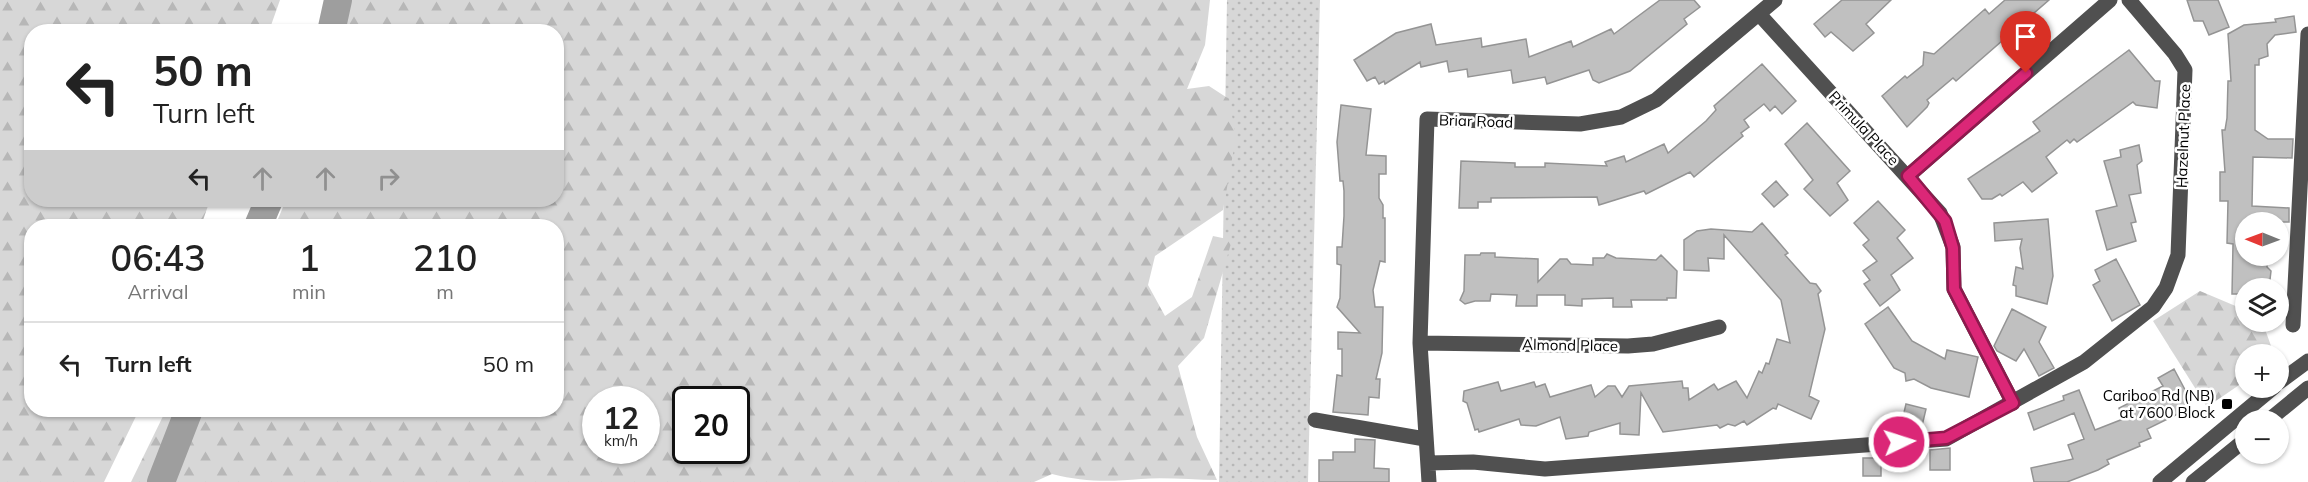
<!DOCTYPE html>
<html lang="en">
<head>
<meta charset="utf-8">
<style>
	:root { --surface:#fff; --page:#f6f6f6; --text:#222; --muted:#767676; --line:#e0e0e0 }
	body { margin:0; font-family:Mulish,sans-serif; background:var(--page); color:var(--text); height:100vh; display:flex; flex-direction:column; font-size:22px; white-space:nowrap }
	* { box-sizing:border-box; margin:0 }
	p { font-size:20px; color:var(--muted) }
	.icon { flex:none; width:33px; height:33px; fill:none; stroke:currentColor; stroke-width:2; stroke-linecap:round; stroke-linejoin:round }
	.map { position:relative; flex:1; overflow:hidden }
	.details { position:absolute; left:24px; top:219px; width:540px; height:198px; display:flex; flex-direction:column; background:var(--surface); border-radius:24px; box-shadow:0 2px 4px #0004 }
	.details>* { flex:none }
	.guide { position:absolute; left:24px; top:24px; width:540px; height:183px; border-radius:24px; box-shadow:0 2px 4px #0004; background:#fff; color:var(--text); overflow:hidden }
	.needle { width:39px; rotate:271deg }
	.tools { position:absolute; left:2235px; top:212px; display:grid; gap:12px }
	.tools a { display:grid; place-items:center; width:54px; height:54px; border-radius:50%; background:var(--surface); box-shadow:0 2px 4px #0004; font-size:30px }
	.speed { position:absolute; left:582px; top:386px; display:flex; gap:12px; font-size:30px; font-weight:700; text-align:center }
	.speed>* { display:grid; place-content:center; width:78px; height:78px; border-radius:50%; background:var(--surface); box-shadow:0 2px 4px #0004; line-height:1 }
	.speed small { font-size:15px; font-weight:400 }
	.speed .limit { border:3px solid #111; border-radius:9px; background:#fff; color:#111 }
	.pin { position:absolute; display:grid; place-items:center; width:51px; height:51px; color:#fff; margin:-62px -26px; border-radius:50% 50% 50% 0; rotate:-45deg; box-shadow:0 0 6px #0007 }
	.pin .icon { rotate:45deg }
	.me { position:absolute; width:66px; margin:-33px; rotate:86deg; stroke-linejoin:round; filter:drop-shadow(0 0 4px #0008) }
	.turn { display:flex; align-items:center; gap:21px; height:126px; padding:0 30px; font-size:27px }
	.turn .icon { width:78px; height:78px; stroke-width:2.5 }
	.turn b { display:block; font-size:42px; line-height:51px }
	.lanes { display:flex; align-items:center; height:57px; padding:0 30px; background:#0003; justify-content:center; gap:30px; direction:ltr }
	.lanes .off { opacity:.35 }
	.eta { display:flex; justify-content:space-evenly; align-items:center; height:102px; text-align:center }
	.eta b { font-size:36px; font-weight:600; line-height:42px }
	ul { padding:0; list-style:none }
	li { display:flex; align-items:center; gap:18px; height:84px; padding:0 30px; border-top:2px solid var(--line) }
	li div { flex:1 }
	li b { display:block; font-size:22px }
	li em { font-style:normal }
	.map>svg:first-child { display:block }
	.grass { fill:url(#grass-dots) }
	.forest { fill:url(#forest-firs); fill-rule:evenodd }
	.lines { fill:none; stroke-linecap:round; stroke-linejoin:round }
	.river { stroke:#9e9e9e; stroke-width:28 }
	.building { fill:#c0c0c0; stroke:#949494; stroke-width:1.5 }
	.minor { stroke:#505050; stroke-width:15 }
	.route-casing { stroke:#8e194d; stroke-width:15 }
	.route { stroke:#db2777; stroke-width:10 }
	.poi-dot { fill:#000; stroke:#fff; stroke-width:2 }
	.labels { text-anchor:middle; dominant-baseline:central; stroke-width:5; stroke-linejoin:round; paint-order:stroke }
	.street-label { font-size:15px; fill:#000; stroke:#fff }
	.poi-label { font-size:15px; fill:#000; stroke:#fff; text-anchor:end }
</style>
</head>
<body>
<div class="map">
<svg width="2308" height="482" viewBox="0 0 2308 482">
	<defs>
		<pattern id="grass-dots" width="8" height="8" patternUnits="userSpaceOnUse" patternTransform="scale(1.5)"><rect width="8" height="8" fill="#d7d7d7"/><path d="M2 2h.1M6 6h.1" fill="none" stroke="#b7b7b7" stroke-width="1.8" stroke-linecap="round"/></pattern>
		<pattern id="forest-firs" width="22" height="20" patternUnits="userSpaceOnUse" patternTransform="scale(1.5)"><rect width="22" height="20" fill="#d7d7d7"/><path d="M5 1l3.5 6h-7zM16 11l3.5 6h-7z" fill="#b7b7b7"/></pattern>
	</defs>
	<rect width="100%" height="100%" fill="#fff"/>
	<!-- grass -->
	<path class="grass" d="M1227,0H1320L1308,482H1219Z"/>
	<!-- forest -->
	<path class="forest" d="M0,0H280L269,31L32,32V200H210L201,226H32V410H139L104,482H0Z
		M347,0H1210L1205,45L1187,89L1209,86L1229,99L1236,137L1223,210L1155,256L1148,285L1165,316L1192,297L1213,236L1232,240L1204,338L1178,366L1197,437L1217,480C1192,480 1166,477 1141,479C1108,482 1084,482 1052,474L1034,482H131L166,410H556V226H275L286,200H556V32L339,31ZM596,399H646V450H596ZM686,399H736V450H686Z
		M2200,291L2245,310L2246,321H2262L2274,354H2246L2245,381L2207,407L2153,321Z"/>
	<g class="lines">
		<!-- river -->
		<path class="river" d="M331,32L338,0
			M258,226L269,200
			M161,482L189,410"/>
	</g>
	<!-- building -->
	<path class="building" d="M1660,0H1694L1700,7L1684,19L1687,24L1630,71L1599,83L1593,80L1589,70L1547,84L1545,77L1513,83L1511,70L1468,77L1467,69L1449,72L1447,61L1421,67L1420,62L1385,84L1384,81L1379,84L1375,77L1367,81L1354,60L1396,33L1431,24L1436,45L1481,38L1482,47L1526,39L1529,57L1571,41L1573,47L1611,29L1614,34Z
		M1842,0H1891L1866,24L1874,33L1853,51L1831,32L1825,37L1814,24Z
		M2005,0H2049L1956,81L1953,78L1927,100L1929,103L1927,107L1907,127L1882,96L1905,76L1907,78L1923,65L1924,52L1934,54L1985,9L1989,14Z
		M2187,0H2218L2229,27L2209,35L2203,21H2194Z
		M2294,16L2296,32L2275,35L2267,44L2268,56L2259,59V65H2255V130L2268,139H2293L2292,158L2253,157L2252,206L2289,208V222H2246V255H2267V267L2271,271L2269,288H2246V294H2232L2233,244L2227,243L2228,201H2220V172H2225L2222,130H2225L2227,118L2228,81H2231L2228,34L2244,25L2276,22L2275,19Z
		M2129,50L2155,81H2160L2157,108L2136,105L2133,102L2077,142L2074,139L2070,143L2067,140L2046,157L2057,173L2032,192L2023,182L2002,196L2000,194L1992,199H1982L1968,179L2040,131L2033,122Z
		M1762,64L1796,101L1782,114L1775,106L1770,111L1764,104L1744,120L1749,127L1741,133L1743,136L1694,177L1690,172L1646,194L1644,191L1599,205L1597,197L1491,198V202H1478V208H1459L1461,161L1515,163V167H1545V163L1607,166L1605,162L1624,156L1626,162L1664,144L1668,153L1706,121L1716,110L1714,106Z
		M1341,105L1371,109L1366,155L1386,156V174H1379V198L1383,205V218H1385V262L1380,261L1373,290L1375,307H1383L1382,353L1376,379H1380L1379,398L1369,397L1368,415L1333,412L1337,375L1342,376V349H1338V332L1360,333L1337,307L1340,298L1341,265L1337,264V247H1342L1344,216V191L1343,181H1340L1337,142Z
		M1807,123L1850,171L1837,183L1848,200L1830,216L1804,189L1813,180L1785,144Z
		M2139,145L2142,161L2137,165L2141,193L2129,195L2136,222L2131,223L2136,241L2107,250L2096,211L2117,206L2104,161L2121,157L2120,150Z
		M1776,181L1788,195L1774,207L1762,194Z
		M1878,201L1905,230L1897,238L1913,258L1891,275L1900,290L1880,306L1864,284L1870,280L1863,271L1877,261L1863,245L1869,240L1854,223Z
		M2048,219L2053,276L2047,304L2016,296V286L2013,285L2016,267L2023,269L2020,248L2022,239L1995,241L1994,223Z
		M1762,223L1788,253L1785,255L1810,283L1816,284L1821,291L1818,294L1825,329L1809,396L1819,401L1811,419L1778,404L1776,409L1773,408L1747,425L1744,421L1735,426L1728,424L1720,428L1717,425L1663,432L1641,393L1639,435L1620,434V423L1589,432L1588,436L1566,439L1560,417L1536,426L1521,425L1519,419L1479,432L1478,429L1475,430L1467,403L1463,401L1464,391L1498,382L1501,391L1534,382L1536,387L1545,384L1550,397L1591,385L1595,397L1608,386H1615L1622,397L1629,386L1682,381L1683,388H1688L1689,400L1714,384L1718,390L1736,381L1747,398L1759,371L1762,373L1766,363L1769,364L1777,339L1790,343L1781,300L1724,235V259L1708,258L1709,271L1684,270V240L1697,231L1711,229L1752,232Z
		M1481,253H1495V257L1538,259V282L1560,259H1567L1571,264L1593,265V258H1604L1607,254L1616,258L1656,260L1661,255L1677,271L1676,298H1667V300H1631L1632,307H1613V298L1582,299V306L1565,305V295H1537V306H1516L1517,295L1491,294L1490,301H1475L1465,304L1460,300L1464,291L1465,255H1480Z
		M2116,259L2140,305L2112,321L2093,285L2100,281L2095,270Z
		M1888,307L1912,341L1945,359L1947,350L1978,357L1969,397L1931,388L1914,379L1906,381L1905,373L1894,368L1865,324Z
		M2012,309L2046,327L2039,342L2054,368L2039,376L2024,349L2016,361L1997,351L1994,346Z
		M2174,369L2191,401L2179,408L2182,412L2147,429L2151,438L2139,443L2140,446L2107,460L2109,464L2098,470L2067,482H2034L2031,468L2073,459L2068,445L2084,439L2074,413L2034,430L2028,413L2064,400L2063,396L2079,390L2095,430L2123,419L2119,408L2163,386L2158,378Z
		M1906,404L1926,409L1921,430L1901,425Z
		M1355,439L1375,440L1374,468L1389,469V482H1319V460H1333V452H1355Z
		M1950,448V470H1930V450Z
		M1863,458H1881V476H1863Z"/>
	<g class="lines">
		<!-- minor -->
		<path class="minor" d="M1759,14L1940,213L1953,247L1954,289L2013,403
			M1908,176L2110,0
			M2293,325L2308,34
			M1420,343L1628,346L1653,344L1719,327
			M2278,383L2308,361
			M1315,420L1425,439
			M2269,420L2308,388
			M1428,463L1473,462L1545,469L1946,439L2084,362L2153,307L2166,288L2178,255L2185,70L2175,54L2129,0
			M1429,482L1420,343L1427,119L1580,124L1621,117L1656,100L1775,0
			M2160,482L2274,387
			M2193,482L2246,439"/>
	</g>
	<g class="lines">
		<!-- route casing -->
		<g class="route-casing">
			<path id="route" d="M1899,442L1946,438L2013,403L1954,289L1953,248L1945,221L1908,176L2026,73"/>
		</g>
		<!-- route -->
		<use href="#route" class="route"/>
	</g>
	<!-- markers -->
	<rect class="poi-dot" x="2221" y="398" width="12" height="12" rx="3"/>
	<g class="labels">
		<!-- street labels -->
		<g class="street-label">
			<text transform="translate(1476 121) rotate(2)">Briar Road</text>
			<text transform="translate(1864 128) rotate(47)">Primula Place</text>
			<text transform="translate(2183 136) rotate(-88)">Hazelnut Place</text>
			<text transform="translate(1570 345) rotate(1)">Almond Place</text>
		</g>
		<!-- poi labels -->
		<g class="poi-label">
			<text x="2215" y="395">Cariboo Rd (NB)<tspan x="2215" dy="17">at 7600 Block</tspan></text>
		</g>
	</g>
</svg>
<div class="tools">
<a><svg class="needle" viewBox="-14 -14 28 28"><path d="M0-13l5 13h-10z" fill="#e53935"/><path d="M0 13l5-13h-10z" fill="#767676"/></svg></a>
<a><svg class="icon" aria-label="layers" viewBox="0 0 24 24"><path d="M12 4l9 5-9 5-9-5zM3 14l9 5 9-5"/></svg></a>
<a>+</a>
<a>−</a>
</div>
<div class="speed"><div>12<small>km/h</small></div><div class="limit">20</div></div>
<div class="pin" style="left:2026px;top:73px;background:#d93025"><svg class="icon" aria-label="arrive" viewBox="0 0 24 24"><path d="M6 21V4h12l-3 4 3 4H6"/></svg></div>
<svg class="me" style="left:1899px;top:442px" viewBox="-20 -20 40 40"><circle r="17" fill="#db2777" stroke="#fff" stroke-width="3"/><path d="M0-11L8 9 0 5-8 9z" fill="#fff"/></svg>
<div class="guide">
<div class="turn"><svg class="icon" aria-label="left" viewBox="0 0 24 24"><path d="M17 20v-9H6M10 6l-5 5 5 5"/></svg><div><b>50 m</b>Turn left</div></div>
<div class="lanes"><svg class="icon" aria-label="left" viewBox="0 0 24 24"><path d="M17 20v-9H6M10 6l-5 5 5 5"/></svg><svg class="icon off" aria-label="ahead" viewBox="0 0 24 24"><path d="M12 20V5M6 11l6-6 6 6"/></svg><svg class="icon off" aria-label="ahead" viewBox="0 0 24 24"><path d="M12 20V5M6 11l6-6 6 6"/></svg><svg class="icon off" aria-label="right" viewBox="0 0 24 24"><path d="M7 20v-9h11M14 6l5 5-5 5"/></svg></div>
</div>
<section class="details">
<div class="eta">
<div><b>06:43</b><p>Arrival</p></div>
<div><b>1</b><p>min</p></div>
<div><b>210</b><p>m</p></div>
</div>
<ul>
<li><svg class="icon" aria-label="left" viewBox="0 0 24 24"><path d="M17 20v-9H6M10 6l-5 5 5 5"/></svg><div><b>Turn left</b></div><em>50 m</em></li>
</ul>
</section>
</div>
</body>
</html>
